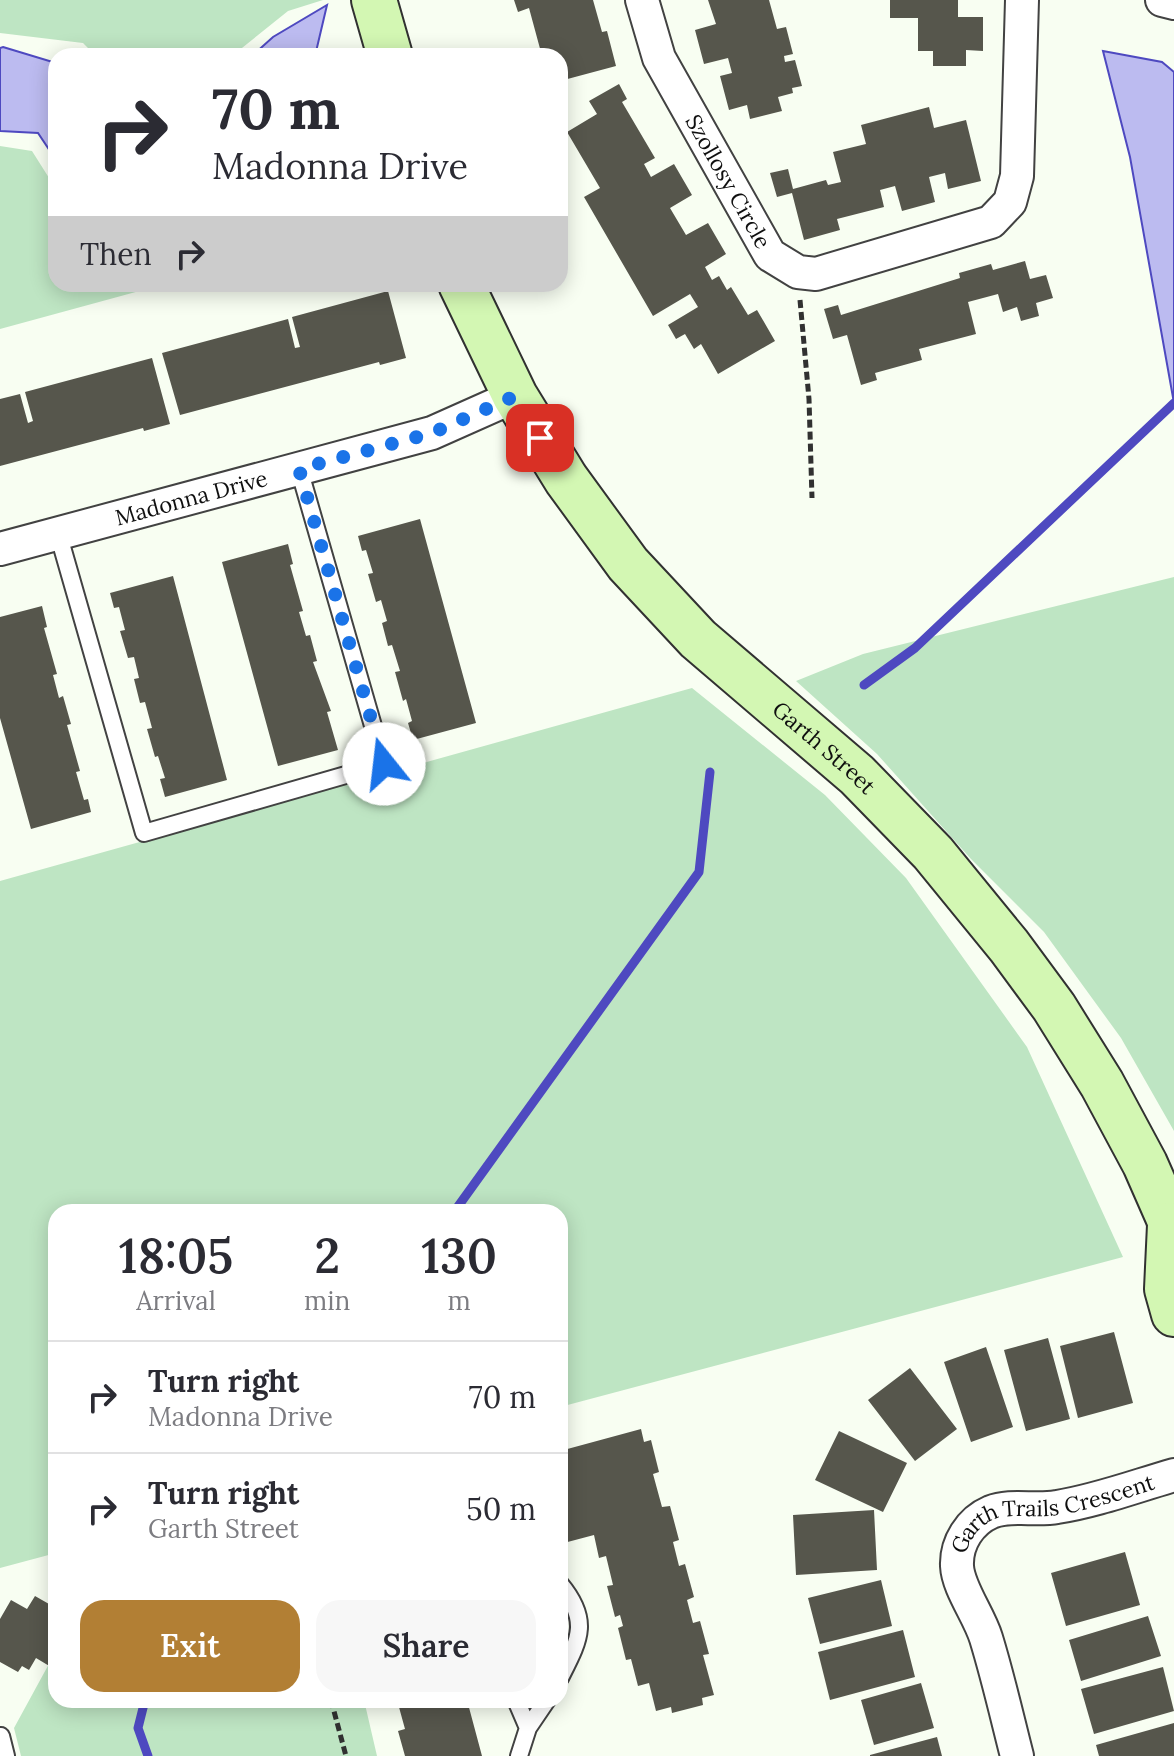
<!DOCTYPE html>
<html lang="en">
<head>
<meta charset="utf-8">
<style>
	:root { --surface:#fff; --page:#f7f7f7; --text:#2b2b33; --muted:#7c7c81; --line:#e1e1e2; --accent:#b27f34 }
	body { margin:0; font-family:Lora,serif; background:var(--page); color:var(--text); height:100vh; display:flex; flex-direction:column; font-size:30px; white-space:nowrap }
	* { box-sizing:border-box; margin:0 }
	p { font-size:26px; color:var(--muted) }
	.icon { flex:none; width:44px; height:44px; fill:none; stroke:currentColor; stroke-width:2; stroke-linecap:round; stroke-linejoin:round }
	.map { position:relative; flex:1; overflow:hidden }
	.panel { position:absolute; left:48px; top:1204px; width:520px; height:504px; display:flex; flex-direction:column; background:var(--surface); border-radius:24px; box-shadow:0 4px 20px #0003 }
	.panel>* { flex:none }
	.hud { position:absolute; left:48px; top:48px; width:520px; height:244px; border-radius:24px; box-shadow:0 4px 20px #0003; background:#fff; color:var(--text); overflow:hidden }
	.pin { position:absolute; display:grid; place-items:center; width:68px; height:68px; color:#fff; margin:-34px; border-radius:16px; box-shadow:0 4px 12px #0006 }
	.me { position:absolute; width:88px; margin:-44px; rotate:344deg; stroke-linejoin:round; filter:drop-shadow(0 0 6px #0008) }
	.turn { display:flex; align-items:center; gap:28px; height:168px; padding:0 32px; font-size:36px }
	.turn .icon { width:104px; height:104px; stroke-width:2.5 }
	.turn b { display:block; font-size:56px; line-height:68px }
	.then { display:flex; align-items:center; height:76px; padding:0 32px; background:#0003; gap:16px; font-size:30px }
	.eta { display:flex; justify-content:space-evenly; align-items:center; height:136px; text-align:center }
	.eta b { font-size:48px; font-weight:600; line-height:56px }
	.primary-button { display:flex; gap:16px; margin-top:auto; padding:16px 32px }
	.primary-button a { flex:1; height:92px; border-radius:24px; background:var(--accent); color:#fff; font-size:32px; font-weight:600; line-height:92px; text-align:center }
	.primary-button a+a { background:var(--page); color:var(--text) }
	ul { padding:0; list-style:none }
	li { display:flex; align-items:center; gap:24px; height:112px; padding:0 32px; border-top:2px solid var(--line) }
	li div { flex:1 }
	li b { display:block; font-size:30px }
	li em { font-style:normal }
	.map>svg:first-child { display:block }
	.green { fill:#bee5c3 }
	.water { fill:#bcbbf0; stroke:#4e49c0; stroke-width:2 }
	.lines { fill:none; stroke-linecap:round; stroke-linejoin:round }
	.stream { stroke:#4e49c0; stroke-width:9 }
	.building { fill:#56564c }
	.lane-casing { stroke:#424242; stroke-width:20 }
	.street-casing { stroke:#424242; stroke-width:36 }
	.secondary-casing { stroke:#313131; stroke-width:48 }
	.path { stroke:#313131; stroke-width:5; stroke-dasharray:8 4; stroke-linecap:butt }
	.lane { stroke:#fff; stroke-width:16 }
	.street { stroke:#fff; stroke-width:32 }
	.secondary { stroke:#d3f7b3; stroke-width:44 }
	.route { stroke:#1a73e8; stroke-width:14; stroke-dasharray:0 25.2 }
	.labels { text-anchor:middle; dominant-baseline:central; stroke-width:8; stroke-linejoin:round; paint-order:stroke }
	.street-label { font-size:22px; fill:#0f0f0f; stroke:#fff }
</style>
</head>
<body>
<div class="map">
<svg width="1174" height="1756" viewBox="0 0 1174 1756">
	<rect width="100%" height="100%" fill="#f8fef2"/>
	<!-- green -->
	<path class="green" d="M0,0H323L288,11L232,56H96L83,43L0,33Z
		M0,146L32,151L56,189V284H165L0,329Z
		M1174,577V1131L1121,1038L1044,932L971,859L877,754L796,681L863,654Z
		M692,688L825,795L906,878L1027,1047L1123,1257L560,1407V1212H56V1553L0,1568V881Z
		M56,1651V1700H364L377,1756H21L14,1728Z"/>
	<!-- water -->
	<path class="water" d="M327,5L315,56H252L273,37Z
		M3,47L56,63V160L38,133L0,131V48Z
		M1103,51L1162,62L1174,72V403L1130,157Z"/>
	<g class="lines">
		<!-- stream -->
		<path class="stream" d="M864,685L915,648L1174,403
			M454,1212L699,872L710,772
			M145,1700L138,1728L148,1756"/>
	</g>
	<!-- building -->
	<path class="building" d="M514,0H593L602,32L607,31L616,66L560,81V56H542L529,8L518,12Z
		M708,0H769L777,29L786,27L793,54L784,56L785,62L795,60L802,86L792,88L793,93L778,97L782,111L750,119L747,105L729,110L720,76L732,73L728,58L704,64L695,30L716,24Z
		M890,0H958V17H983V51L966,50V66H933V51H918V18H890Z
		M619,84L627,99L622,102L655,158L644,164L651,177L674,164L692,195L670,208L686,235L708,223L726,254L705,267L712,280L719,276L727,290L731,287L748,315L757,310L775,341L718,374L701,344L694,349L685,334L676,339L668,325L698,307L690,294L653,316L584,197L600,188L567,132L597,114L589,101Z
		M929,107L934,128L966,120L981,181L948,189L945,173L929,177L935,202L902,211L895,186L880,190L884,207L837,219L840,230L804,240L792,193L777,197L770,173L788,169L793,189L826,180L828,185L841,182L833,152L866,144L861,125Z
		M1025,261L1030,279L1046,275L1053,298L1036,303L1039,316L1021,321L1017,307L1003,312L998,294L968,302L976,334L919,349L922,360L875,373L877,380L861,385L847,335L833,339L824,309L838,305L841,315L960,278L959,273L991,264L993,270Z
		M388,291L406,358L380,365L379,362L180,415L162,353L288,319L295,348L300,347L292,317Z
		M152,358L170,424L144,431L143,428L0,466V399L20,394L28,423L33,421L25,392Z
		M420,519L476,723L413,740L408,723L412,721L406,699L403,701L395,672L400,671L392,645L388,646L382,623L387,621L381,600L376,602L368,574L373,573L366,550L362,551L358,536Z
		M288,544L293,564L290,565L303,611L299,612L306,636L310,635L317,661L313,662L331,711L327,712L338,750L278,766L222,562Z
		M173,576L227,780L165,797L160,779L165,778L158,756L155,757L147,729L152,728L145,702L140,703L134,679L139,678L134,657L128,658L120,631L125,630L119,607L114,608L110,593Z
		M42,606L47,627L44,628L57,674L53,675L59,698L63,696L71,724L67,725L80,771L76,772L84,800L88,799L91,812L31,829L0,718V617Z
		M1114,1332L1133,1403L1078,1418L1060,1346Z
		M1048,1338L1070,1419L1026,1431L1004,1350Z
		M986,1347L1013,1427L971,1442L944,1362Z
		M910,1368L957,1429L915,1461L868,1400Z
		M641,1429L644,1442L651,1440L659,1472L653,1474L662,1507L670,1506L679,1540L673,1542L679,1566L685,1564L694,1597L687,1600L693,1623L700,1621L709,1654L703,1655L714,1695L702,1698L703,1705L672,1713L671,1707L656,1711L649,1683L638,1686L631,1659L626,1660L618,1628L623,1626L620,1615L615,1617L607,1586L613,1585L606,1556L599,1558L594,1535L560,1544V1451Z
		M839,1431L907,1463L883,1512L815,1480Z
		M874,1510L877,1570L796,1575L793,1515Z
		M1125,1552L1140,1605L1066,1626L1051,1573Z
		M881,1580L892,1626L820,1644L808,1598Z
		M35,1596L56,1608V1625L53,1631L56,1633V1658L51,1667L36,1658L29,1670L22,1666L18,1672L0,1662V1619L11,1600L27,1609Z
		M1148,1616L1161,1656L1081,1681L1069,1640Z
		M903,1630L915,1677L830,1700L818,1652Z
		M1163,1667L1174,1711L1094,1734L1081,1689Z
		M921,1683L934,1728L874,1745L861,1700Z
		M397,1700H467L482,1756H405L398,1731L405,1729Z
		M1174,1723V1756H1099L1096,1745Z
		M937,1737L942,1756H870V1755Z"/>
	<g class="lines">
		<!-- lane casing -->
		<g class="lane-casing">
			<path id="lane" d="M58,533L144,833L384,764L299,469
				M560,1584C591,1621 579,1640 560,1678
				M516,1700L528,1728
				M1,1736L6,1756
				M519,1756L528,1728L547,1700"/>
		</g>
		<!-- street casing -->
		<g class="street-casing">
			<g id="street">
				<path id="s1" d="M642,0L659,58L770,255L798,272L816,274L991,222L1010,202L1017,176L1022,0"/>
				<path d="M1162,0L1174,3"/>
				<path id="s2" d="M0,549L432,433L515,396"/>
				<path id="s3" d="M1017,1756C1007,1717 998,1677 986,1638C979,1615 958,1588 957,1566C956,1543 970,1521 991,1512C1011,1504 1035,1511 1057,1507C1096,1501 1136,1486 1174,1475"/>
			</g>
		</g>
		<!-- secondary casing -->
		<g class="secondary-casing">
			<g id="secondary">
				<path d="M374,0L390,56"/>
				<path id="s4" d="M461,284L515,396L566,479L628,564L698,639L857,775L933,853L1009,946L1054,1007L1102,1084L1145,1164L1174,1230"/>
				<path d="M1170,1225L1167,1289L1174,1314"/>
			</g>
		</g>
		<!-- path -->
		<path class="path" d="M800,300L809,399L812,498
			M331,1700L346,1756"/>
		<!-- lane -->
		<use href="#lane" class="lane"/>
		<!-- street -->
		<use href="#street" class="street"/>
		<!-- secondary -->
		<use href="#secondary" class="secondary"/>
	</g>
	<g class="lines">
		<!-- route -->
		<path class="route" d="M384,764L299,469L432,433L515,396L540,438"/>
	</g>
	<g class="labels">
		<!-- street labels -->
		<g class="street-label">
			<text stroke="none"><textPath href="#s1" startOffset="202">Szollosy Circle</textPath></text>
			<text stroke="none"><textPath href="#s2" startOffset="198">Madonna Drive</textPath></text>
			<text stroke="none"><textPath href="#s4" startOffset="596">Garth Street</textPath></text>
			<text stroke="none"><textPath href="#s3" startOffset="324">Garth Trails Crescent</textPath></text>
		</g>
	</g>
</svg>
<div class="pin" style="left:540px;top:438px;background:#d93025"><svg class="icon" aria-label="arrive" viewBox="0 0 24 24"><path d="M6 21V4h12l-3 4 3 4H6"/></svg></div>
<svg class="me" style="left:384px;top:764px" viewBox="-20 -20 40 40"><circle r="19" fill="#fff"/><path d="M0-13L10 11 0 6-10 11z" fill="#1a73e8"/></svg>
<div class="hud">
<div class="turn"><svg class="icon" aria-label="right" viewBox="0 0 24 24"><path d="M7 20v-9h11M14 6l5 5-5 5"/></svg><div><b>70 m</b>Madonna Drive</div></div>
<div class="then">Then<svg class="icon" aria-label="right" viewBox="0 0 24 24"><path d="M7 20v-9h11M14 6l5 5-5 5"/></svg></div>
</div>
<section class="panel">
<div class="eta">
<div><b>18:05</b><p>Arrival</p></div>
<div><b>2</b><p>min</p></div>
<div><b>130</b><p>m</p></div>
</div>
<ul>
<li><svg class="icon" aria-label="right" viewBox="0 0 24 24"><path d="M7 20v-9h11M14 6l5 5-5 5"/></svg><div><b>Turn right</b><p>Madonna Drive</p></div><em>70 m</em></li>
<li><svg class="icon" aria-label="right" viewBox="0 0 24 24"><path d="M7 20v-9h11M14 6l5 5-5 5"/></svg><div><b>Turn right</b><p>Garth Street</p></div><em>50 m</em></li>
</ul>
<div class="primary-button"><a>Exit</a><a>Share</a></div>
</section>
</div>
</body>
</html>
